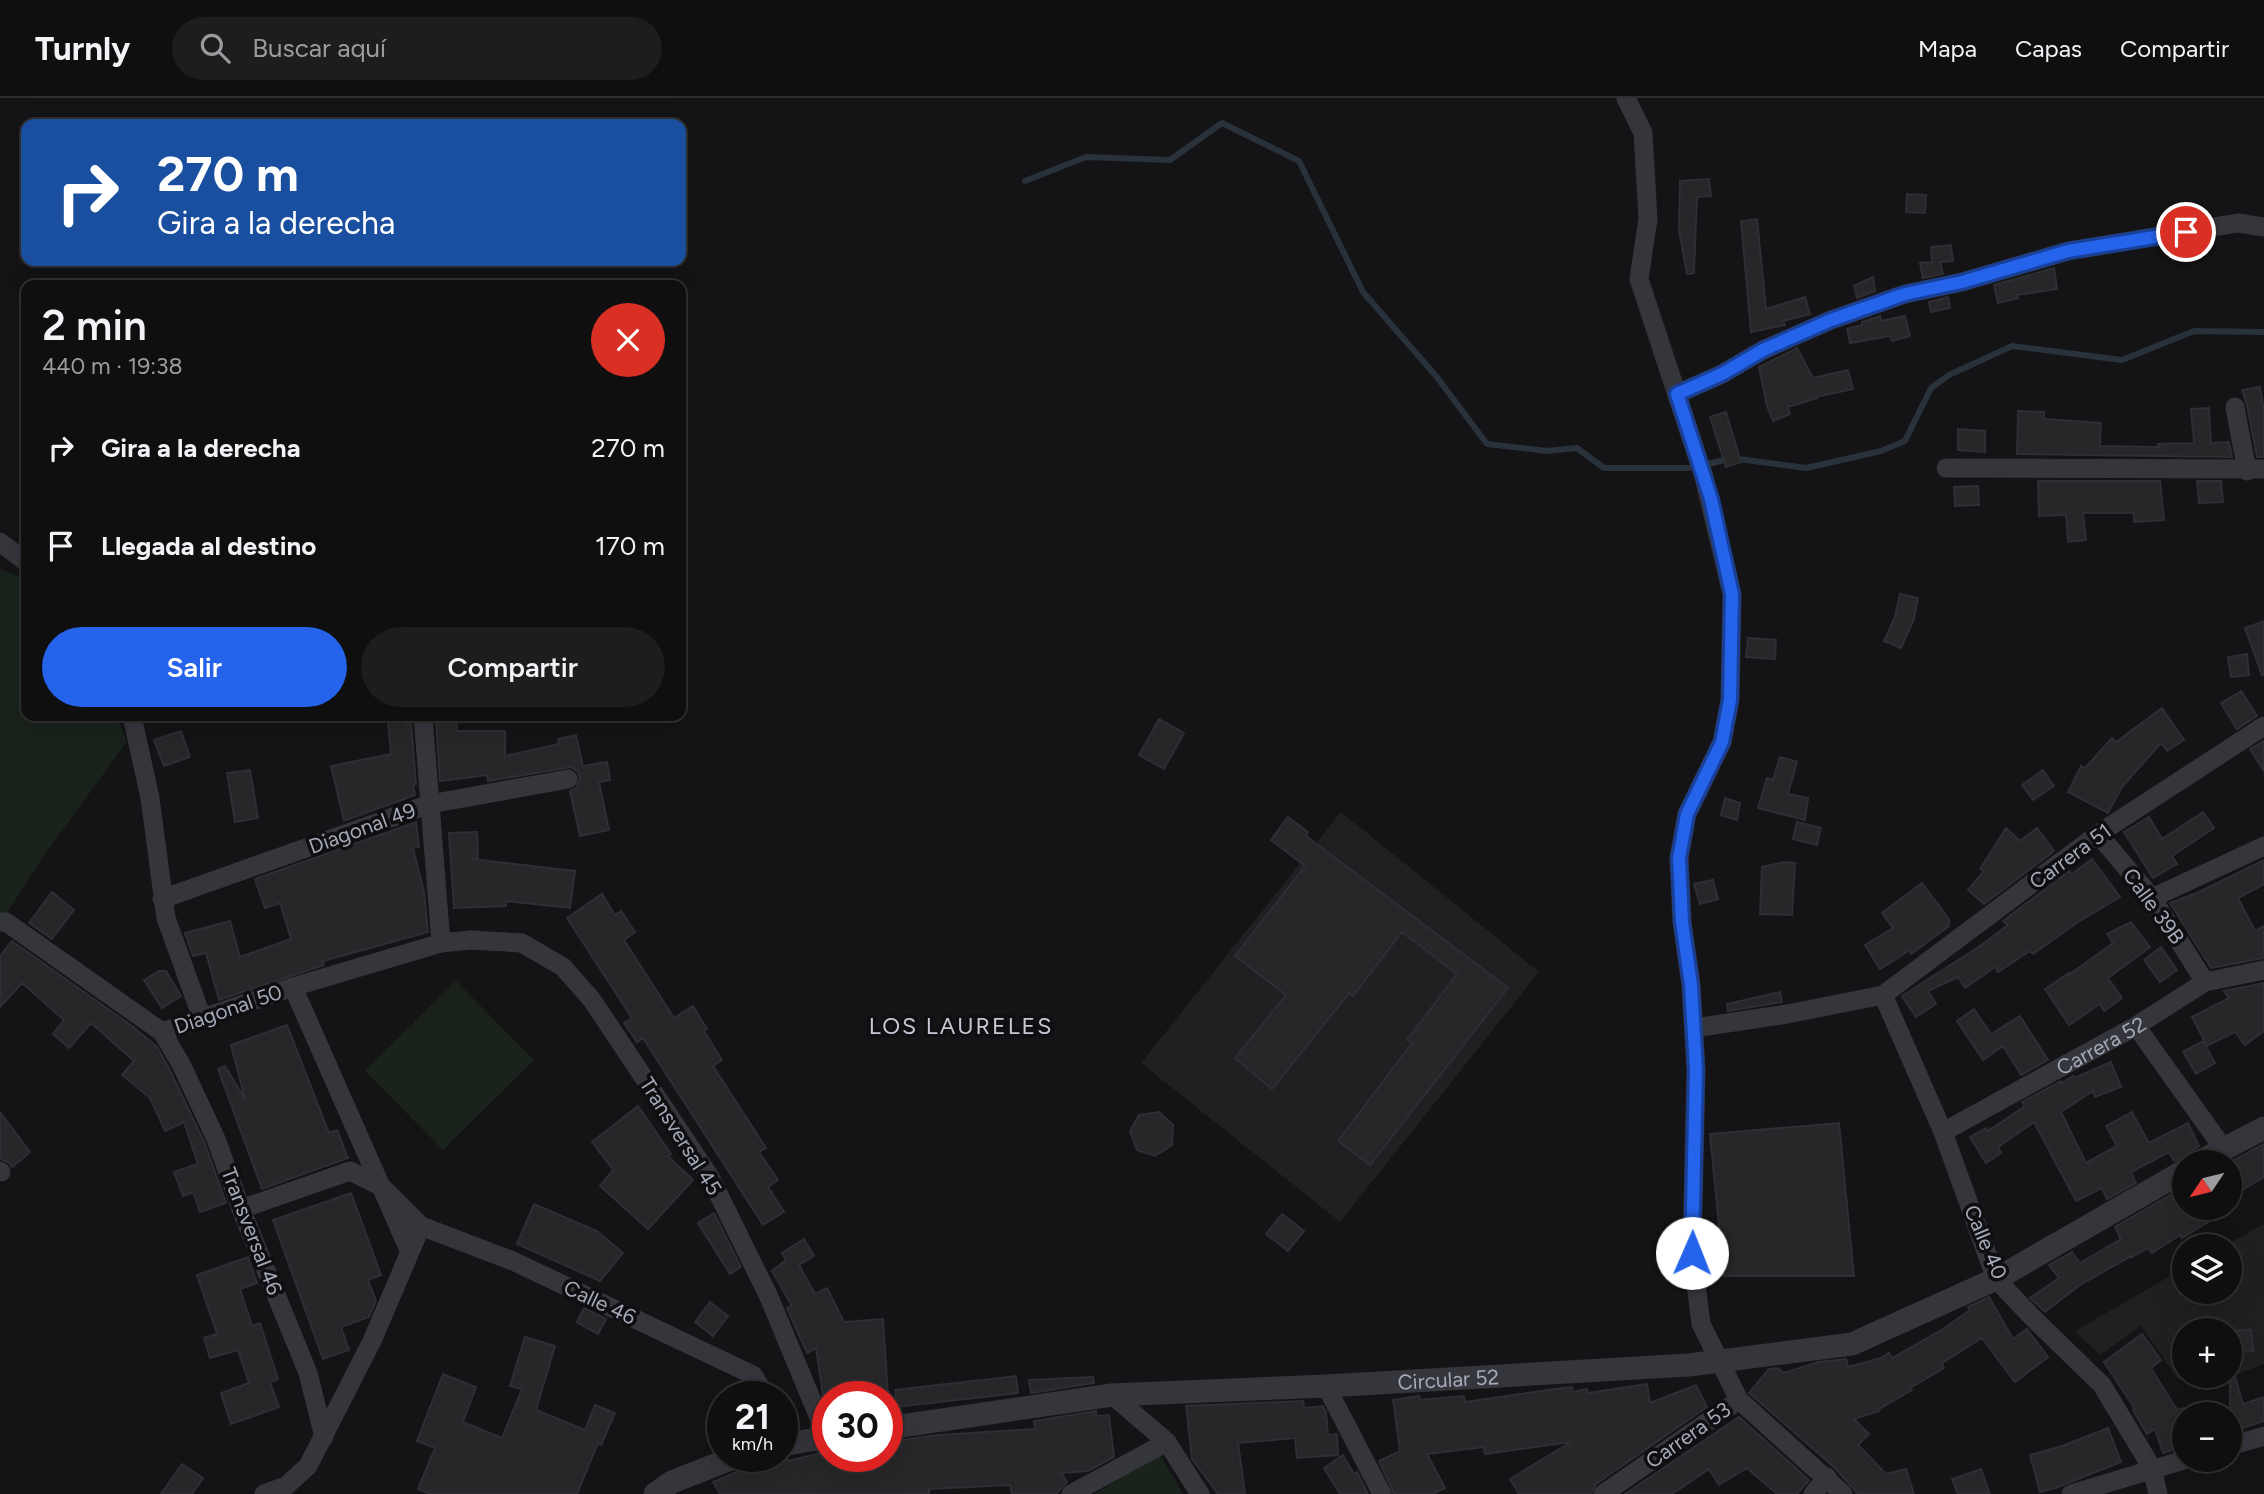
<!DOCTYPE html>
<html lang="es">
<head>
<meta charset="utf-8">
<style>
	:root { --surface:#0f0f10; --page:#1d1d1e; --text:#f1f3f6; --muted:#9b9c9f; --line:#2f2f30; --accent:#2563eb }
	body { margin:0; font-family:Figtree,sans-serif; background:var(--page); color:var(--text); height:100vh; display:flex; flex-direction:column; font-size:26px; white-space:nowrap }
	* { box-sizing:border-box; margin:0 }
	p { font-size:23px; color:var(--muted) }
	.icon { flex:none; width:38px; height:38px; fill:none; stroke:currentColor; stroke-width:2; stroke-linecap:round; stroke-linejoin:round }
	.map { position:relative; flex:1; overflow:hidden }
	.details { position:absolute; left:21px; top:182px; width:665px; height:441px; display:flex; flex-direction:column; background:var(--surface); border-radius:14px; box-shadow:0 7px 28px #0002,0 0 0 2px var(--line) }
	.details>* { flex:none }
	.guide { position:absolute; left:21px; top:21px; width:665px; height:147px; border-radius:14px; box-shadow:0 7px 28px #0002,0 0 0 2px var(--line); background:#1a4fa0; color:#fff; overflow:hidden }
	.needle { width:46px; rotate:235deg }
	.buttons { position:absolute; left:2172px; top:1052px; display:grid; gap:14px }
	.buttons a { display:grid; place-items:center; width:70px; height:70px; border-radius:50%; background:var(--surface); box-shadow:0 7px 28px #0002,0 0 0 2px var(--line); font-size:35px }
	.speed { position:absolute; left:707px; top:1283px; display:flex; gap:14px; font-size:35px; font-weight:700; text-align:center }
	.speed>* { display:grid; place-content:center; width:91px; height:91px; border-radius:50%; background:var(--surface); box-shadow:0 7px 28px #0002,0 0 0 2px var(--line); line-height:1 }
	.speed small { font-size:18px; font-weight:400 }
	.speed .limit { border:10px solid #d22; background:#fff; color:#111 }
	.pin { position:absolute; display:grid; place-items:center; width:60px; height:60px; color:#fff; margin:-30px; border:4px solid #fff; border-radius:50%; box-shadow:0 2px 7px #0007 }
	.me { position:absolute; width:77px; margin:-38px; rotate:1deg; stroke-linejoin:round; filter:drop-shadow(0 0 5px #0008) }
	.turn { display:flex; align-items:center; gap:24px; height:147px; padding:0 21px; font-size:32px }
	.turn .icon { width:91px; height:91px; stroke-width:2.5 }
	.turn b { display:block; font-size:49px; line-height:60px }
	.round { display:grid; place-items:center; flex:none; width:74px; height:74px; border-radius:37px; background:var(--page) }
	.headline { display:flex; align-items:center; justify-content:space-between; height:119px; padding:0 21px }
	h1 { font-size:42px; font-weight:600; line-height:52px }
	.cta { display:flex; gap:14px; margin-top:auto; padding:14px 21px }
	.cta a { flex:1; height:80px; border-radius:42px; background:var(--accent); color:#fff; font-size:28px; font-weight:600; line-height:80px; text-align:center }
	.cta a+a { background:var(--page); color:var(--text) }
	ul { padding:0; list-style:none }
	li { display:flex; align-items:center; gap:21px; height:98px; padding:0 21px }
	li div { flex:1 }
	li b { display:block; font-size:26px }
	li em { font-style:normal }
	header { display:flex; align-items:center; gap:42px; box-sizing:border-box; height:98px; padding:0 35px; background:var(--surface); border-bottom:2px solid var(--line) }
	header strong { font-size:33px }
	nav { display:flex; gap:38px; margin-inline-start:auto; font-size:24px }
	.search { width:490px; height:63px; background:var(--page); display:flex; align-items:center; gap:18px; box-sizing:border-box; padding:0 24px; border-radius:38px; color:var(--muted); font-size:26px }
	.map>svg:first-child { display:block }
	.built { fill:#202023; fill-rule:evenodd }
	.green { fill:#1a221c }
	.lines { fill:none; stroke-linecap:round; stroke-linejoin:round }
	.stream { stroke:#29313b; stroke-width:6 }
	.building { fill:#27272a; stroke:#2e2e33; stroke-width:2 }
	.minor { stroke:#35353c; stroke-width:19 }
	.tertiary { stroke:#35353c; stroke-width:23 }
	.route-casing { stroke:#184099; stroke-width:18 }
	.route { stroke:#2563eb; stroke-width:12 }
	.labels { text-anchor:middle; dominant-baseline:central; stroke-width:7; stroke-linejoin:round; paint-order:stroke }
	.street-label { font-size:21px; fill:#a5a9b8; stroke:#0f0f11 }
	.neighbourhood-label { font-size:23px; letter-spacing:2px; fill:#c6c8d3; stroke:#0f0f11 }
</style>
</head>
<body>
<header>
<strong>Turnly</strong>
<div class="search"><svg class="icon" aria-label="search" viewBox="0 0 24 24"><circle cx="10" cy="10" r="6"/><path d="M15 15l6 6"/></svg>Buscar aquí</div>
<nav><a>Mapa</a><a>Capas</a><a>Compartir</a></nav>
</header>
<div class="map">
<svg width="2264" height="1396" viewBox="0 0 2264 1396">
	<rect width="100%" height="100%" fill="#141416"/>
	<!-- built -->
	<path class="built" d="M1341,714L1539,874L1340,1124L1141,965Z
		M2264,1126V1266L2201,1290L2177,1280L2141,1228L2100,1257L2075,1233L2184,1170V1194H2230V1148H2224ZM2184,1232H2230V1278H2184Z"/>
	<!-- green -->
	<path class="green" d="M0,471L26,480V618H117L127,644L49,750L5,818H0Z
		M456,883L534,962L443,1052L365,973Z
		M1160,1357L1183,1396H1094Z"/>
	<g class="lines">
		<!-- stream -->
		<path class="stream" d="M1025,83L1086,59L1170,62L1222,25L1299,63L1363,194L1436,278L1487,346L1547,353L1577,350L1604,370H1689
			M1709,366L1731,360L1806,370L1881,353L1905,343L1931,290L1949,277L2012,248L2122,262L2194,233L2264,234"/>
	</g>
	<!-- building -->
	<path class="building" d="M1709,81L1711,98L1697,99L1694,175L1687,176L1679,132L1680,83Z
		M1907,96L1926,97L1925,115L1906,114Z
		M1757,121L1766,211L1805,199L1810,216L1783,223L1785,227L1751,234L1741,123Z
		M2189,146L2192,158L2173,162L2169,149Z
		M1951,147L1953,163L1940,164L1943,176L1923,180L1920,165L1932,164L1931,149Z
		M2054,170L2057,191L2017,197L2018,200L1998,205L1994,187Z
		M1873,179L1875,193L1857,200L1854,188Z
		M1948,199L1950,210L1931,214L1929,204Z
		M1880,218L1881,223L1905,218L1910,238L1892,243L1890,238L1850,245L1847,231L1862,227V224Z
		M1797,250L1813,280L1848,272L1853,291L1816,299L1817,300L1788,309L1790,316L1773,323L1767,308L1759,269Z
		M2260,289L2264,313V359H2257L2247,307L2242,292Z
		M2209,310L2211,345L2229,344L2232,359L2017,356L2018,313L2044,314V321L2101,325L2100,348L2159,349L2158,346L2194,345L2191,311Z
		M1726,314L1741,364L1726,369L1710,319Z
		M1958,331L1985,333V354L1958,352Z
		M2038,383H2160L2164,422L2134,424V415H2083L2086,442L2068,444L2066,417L2039,418Z
		M2197,383H2221L2223,404L2199,405Z
		M1978,388L1979,407L1955,408L1954,389Z
		M1900,496L1918,500L1914,521L1901,550L1884,543L1895,519Z
		M2264,523V577H2262L2245,530Z
		M1748,540L1776,542L1775,561L1746,559Z
		M2247,556L2249,577L2231,579L2228,559Z
		M2241,593L2257,618L2237,631L2221,605Z
		M2162,610L2184,642L2167,653L2161,645L2122,689L2108,715L2068,694L2081,668L2085,670L2112,640L2116,644Z
		M456,621L457,633H505V658L559,646L558,641L576,637L583,668L607,664L610,682L599,684L609,732L580,738L570,693L576,690L580,680L578,674L571,669L488,683L487,677L440,683L436,623Z
		M1159,621L1184,635L1164,671L1139,657Z
		M406,623V626L411,625L416,686L413,687L415,697L344,723L331,668L391,656L388,624Z
		M181,633L190,659L164,668L154,642Z
		M2264,643V673L2250,651Z
		M1780,659L1797,664L1788,696L1808,700L1805,722L1758,710L1767,680L1773,682Z
		M250,672L258,720L235,724L227,675Z
		M2043,672L2054,688L2033,702L2022,687Z
		M1725,700L1740,705L1737,722L1721,717Z
		M2203,714L2214,730L2172,758L2177,766L2153,780L2124,734L2149,719L2162,741Z
		M1288,719L1308,734L1306,738L1508,890L1370,1067L1338,1043L1412,945L1407,942L1457,876L1402,834L1353,898L1349,895L1272,991L1235,960L1286,897L1235,858L1305,768L1271,742Z
		M416,724L419,749L413,750L424,794L428,834L323,863L324,867L219,902L206,855L193,858L185,835L230,823L240,859L291,841L280,805L265,810L255,781Z
		M1797,724L1821,730L1817,747L1793,741Z
		M2006,730L2020,743L2037,730L2054,753L1984,806L1968,792L1984,773L1980,771Z
		M477,734L478,760L472,761L575,773L570,810L506,803V808L454,810L449,735Z
		M2092,761L2120,799L2078,824L2033,856L2030,853L1998,874L1995,869L1965,890L1958,879L1928,893L1936,906L1916,919L1902,898L1980,848L2008,827L2003,823L2069,773L2072,776Z
		M2264,762V786L2238,800L2255,833L2264,828V860L2211,870L2170,805L2199,794Z
		M1784,764L1795,765L1792,817L1760,816L1762,769Z
		M1713,782L1718,801L1700,806L1694,786Z
		M1922,785L1949,821V828L1911,856L1910,852L1880,871L1865,847L1893,830L1882,815Z
		M52,794L74,812L52,841L29,825Z
		M602,796L615,817L621,813L635,834L624,842L674,920L693,908L707,931L704,933L722,962L713,968L766,1050L759,1054L778,1082L768,1089L784,1114L763,1127L643,940L637,944L624,925L632,920L567,820Z
		M2131,824L2150,849L2108,880L2122,900L2104,913L2100,906L2069,927L2045,891L2069,875L2070,876L2113,845L2107,836Z
		M12,843L132,928L157,949L170,972L205,1046L226,1105L200,1114L193,1094L183,1098L174,1074L198,1066L184,1024L165,1033L150,1000L122,977L134,963L91,925L69,950L53,936L64,922L22,885L0,909V858Z
		M2161,849L2177,872L2160,884L2144,862Z
		M159,873H166L181,898L162,910L144,882Z
		M2264,885V933L2245,947L2235,934L2207,948L2192,919L2229,900L2224,893Z
		M1780,894L1782,904L1728,913L1727,906Z
		M1974,911L1991,936L2020,918L2048,962L2021,977L2003,948L1983,962L1957,923Z
		M287,927L329,1035L337,1032L348,1060L262,1091L218,971L225,968L245,1001L231,947Z
		M2203,943L2215,965L2196,976L2183,954Z
		M2111,964L2121,989L2095,999L2093,993L2061,1014L2086,1065L2117,1048L2106,1028L2132,1014L2149,1045L2188,1025L2199,1048L2192,1052L2186,1059L2174,1063L2169,1054L2131,1074L2136,1085L2107,1101L2102,1090L2076,1103L2034,1024L1998,1049L2001,1055L1986,1065L1970,1039L1986,1030L1988,1033L2025,1008L2022,1004L2061,983L2062,985L2073,978L2074,980Z
		M638,1008L671,1056L668,1058L693,1082L648,1131L600,1088L613,1072L592,1044Z
		M0,1014L30,1054L12,1069L8,1064L0,1061Z
		M1159,1014L1173,1027L1172,1047L1155,1058L1137,1052L1130,1033L1139,1017Z
		M1839,1025L1854,1178H1724L1710,1036Z
		M2264,1046V1079L2230,1099V1064Z
		M2184,1089V1110H2231L2182,1140L2180,1137L2152,1155L2148,1150L2132,1159L2131,1158L2080,1187L2045,1214L2030,1200L2059,1180L2049,1167L2072,1154L2080,1165L2121,1141L2115,1129Z
		M351,1095L381,1177L368,1182L376,1203L369,1219L341,1229L349,1252L323,1261L273,1122Z
		M534,1106L597,1133L623,1155L600,1183L517,1146Z
		M714,1115L741,1169L730,1176L698,1125Z
		M1282,1116L1304,1133L1288,1153L1266,1136Z
		M804,1141L814,1158L799,1167L815,1196L827,1190L844,1224L883,1221L888,1298H867L866,1293L823,1298L816,1250L807,1255L787,1210L792,1208L772,1173L786,1162L782,1155Z
		M248,1159L257,1185L240,1191L252,1228L260,1225L278,1281L270,1284L279,1309L231,1326L221,1295L249,1285L238,1252L210,1260L204,1240L217,1236L197,1177Z
		M1989,1199L2013,1241L2027,1231L2048,1259L2015,1284L1982,1240L1942,1265L1944,1270L1910,1290L1912,1292L1879,1311V1313L1854,1321L1869,1336L1858,1347L1886,1376L1906,1371L1914,1396H1858L1835,1370L1749,1295L1769,1271L1778,1270L1784,1275L1818,1264L1846,1261L1848,1269L1881,1260L1889,1255L1892,1260L1943,1231L1970,1212L1968,1209Z
		M710,1204L728,1218L713,1238L695,1224Z
		M584,1210L606,1221L598,1236L577,1224Z
		M2251,1232L2253,1253L2231,1254L2230,1233Z
		M2142,1236L2161,1262L2151,1270L2177,1312L2184,1310V1348L2163,1355L2155,1331L2147,1336L2133,1312L2135,1311L2104,1264Z
		M525,1239L555,1248L536,1312L585,1332L595,1307L615,1315L601,1347L598,1345L577,1396H430L418,1391L435,1350L417,1343L443,1276L476,1289L463,1324L502,1340L522,1291L510,1288Z
		M2234,1275L2243,1306L2264,1299V1323L2230,1334V1276Z
		M1016,1278L1018,1295L897,1309L895,1292Z
		M1093,1279L1094,1285L1031,1295L1029,1282Z
		M1647,1286L1650,1305L1696,1287L1707,1309L1596,1386L1591,1396H1519L1510,1381L1571,1344L1485,1356L1484,1349L1427,1356L1445,1390L1433,1396H1394L1379,1363L1400,1353L1393,1302L1419,1298L1420,1302L1464,1298L1465,1304L1555,1291L1572,1289L1573,1294L1587,1291L1588,1295Z
		M1303,1303L1304,1310L1323,1308L1326,1314L1328,1337L1337,1336L1338,1357L1297,1360L1295,1340L1238,1345L1245,1396H1218L1192,1361L1186,1308Z
		M1096,1313V1318L1109,1317L1114,1359L1088,1373L1061,1375L1067,1384L1056,1396H1012L1010,1387L929,1391V1396H720L713,1384L744,1371L749,1366L753,1358H774L787,1360L788,1363L828,1353V1358H887V1344L938,1337L1035,1331L1034,1323Z
		M1739,1319L1809,1382L1797,1396H1777L1747,1370L1719,1387L1709,1371L1672,1396H1625Z
		M2108,1330L2121,1364L2058,1389L2040,1394L2030,1357L2062,1348Z
		M1343,1357L1354,1376L1357,1374L1368,1396H1340L1324,1370Z
		M182,1366L203,1380L192,1396H161Z
		M1981,1371L1990,1396H1958L1952,1381Z"/>
	<g class="lines">
		<!-- minor -->
		<g class="minor">
			<path d="M1626,0L1643,35L1648,121L1639,181L1704,379L1732,496L1730,602L1722,644L1687,716L1679,760L1682,824L1691,887L1696,972L1692,1155L1701,1226L1739,1302L1843,1396"/>
			<path d="M1677,296L1722,276L1763,252L1831,222L1905,196L1962,184L2068,153L2238,125L2264,129"/>
			<path d="M2235,309L2247,373"/>
			<path d="M1946,370L2264,371"/>
			<path d="M0,444L26,464"/>
			<path d="M132,618L150,700L166,820L202,920"/>
			<path d="M423,618L441,845"/>
			<path d="M2098,736L2152,800L2205,884"/>
			<path d="M2152,800L2264,748"/>
			<path d="M162,801L430,706L568,681"/>
			<path d="M0,824H6L162,934L181,966L216,1041L241,1111L308,1275L324,1339"/>
			<path d="M293,889L409,1152"/>
			<path d="M1883,897L1943,1034L1996,1181L2031,1218L2102,1287L2152,1370L2158,1396"/>
			<path d="M2136,928L2223,1050"/>
			<path d="M1694,930L1787,916L1883,897L2098,736L2264,628"/>
			<path d="M162,934L293,889L441,845L471,842L522,845L563,869L592,902L710,1079L769,1199L827,1339"/>
			<path id="s1" d="M1943,1034L2136,928L2205,884L2264,872"/>
			<path d="M0,1073L1,1074"/>
			<path d="M241,1111L350,1073L382,1089L421,1128L513,1163L753,1277L766,1298"/>
			<path d="M1326,1288L1382,1396"/>
			<path d="M1112,1297L1167,1344L1200,1396"/>
			<path d="M2230,1348L2264,1338"/>
			<path d="M264,1396L286,1388L308,1368L372,1243L421,1128"/>
			<path d="M1071,1396L1167,1344"/>
			<path d="M1603,1396L1739,1302"/>
			<path d="M1813,1396L1827,1379"/>
			<path d="M2071,1396L2184,1362"/>
		</g>
		<!-- tertiary -->
		<g class="tertiary">
			<path d="M2199,1064L2264,1030"/>
			<path id="s2" d="M887,1330L1112,1297L1326,1288L1689,1267L1852,1246L1996,1181L2184,1073"/>
			<path d="M782,1347L828,1339"/>
			<path d="M655,1396L672,1384L738,1358"/>
		</g>
	</g>
	<g class="lines">
		<!-- route casing -->
		<g class="route-casing">
			<path id="route" d="M1692,1155L1696,972L1691,887L1682,824L1679,760L1687,716L1722,644L1730,602L1732,496L1711,401L1677,296L1722,276L1763,252L1831,222L1905,196L1962,184L2068,153L2186,134"/>
		</g>
		<!-- route -->
		<use href="#route" class="route"/>
	</g>
	<g class="labels">
		<!-- street labels -->
		<g class="street-label">
			<text transform="translate(362 730) rotate(-20)">Diagonal 49</text>
			<text transform="translate(2070 758) rotate(-36)">Carrera 51</text>
			<text transform="translate(2154 808) rotate(54)">Calle 39B</text>
			<text transform="translate(228 911) rotate(-19)">Diagonal 50</text>
			<text stroke="none"><textPath href="#s1" startOffset="180">Carrera 52</textPath></text>
			<text transform="translate(681 1038) rotate(58)">Transversal 45</text>
			<text transform="translate(252 1133) rotate(69)">Transversal 46</text>
			<text transform="translate(1986 1144) rotate(67)">Calle 40</text>
			<text transform="translate(600 1204) rotate(25)">Calle 46</text>
			<text stroke="none"><textPath href="#s2" startOffset="564">Circular 52</textPath></text>
			<text transform="translate(1688 1337) rotate(-35)">Carrera 53</text>
		</g>
		<!-- neighbourhood labels -->
		<g class="neighbourhood-label">
			<text x="961" y="928">LOS LAURELES</text>
		</g>
	</g>
</svg>
<div class="buttons">
<a><svg class="needle" viewBox="-14 -14 28 28"><path d="M0-13l5 13h-10z" fill="#e53935"/><path d="M0 13l5-13h-10z" fill="#9b9c9f"/></svg></a>
<a><svg class="icon" aria-label="layers" viewBox="0 0 24 24"><path d="M12 4l9 5-9 5-9-5zM3 14l9 5 9-5"/></svg></a>
<a>+</a>
<a>−</a>
</div>
<div class="speed"><div>21<small>km/h</small></div><div class="limit">30</div></div>
<div class="pin" style="left:2186px;top:134px;background:#d93025"><svg class="icon" aria-label="arrive" viewBox="0 0 24 24"><path d="M6 21V4h12l-3 4 3 4H6"/></svg></div>
<svg class="me" style="left:1692px;top:1155px" viewBox="-20 -20 40 40"><circle r="19" fill="#fff"/><path d="M0-13L10 11 0 6-10 11z" fill="#2563eb"/></svg>
<div class="guide">
<div class="turn"><svg class="icon" aria-label="right" viewBox="0 0 24 24"><path d="M7 20v-9h11M14 6l5 5-5 5"/></svg><div><b>270 m</b>Gira a la derecha</div></div>
</div>
<section class="details">
<div class="headline"><div><h1>2 min</h1><p>440 m · 19:38</p></div><a class="round" style="background:#d93025;color:#fff"><svg class="icon" aria-label="close" viewBox="0 0 24 24"><path d="M6 6l12 12M18 6L6 18"/></svg></a></div>
<ul>
<li><svg class="icon" aria-label="right" viewBox="0 0 24 24"><path d="M7 20v-9h11M14 6l5 5-5 5"/></svg><div><b>Gira a la derecha</b></div><em>270 m</em></li>
<li><svg class="icon" aria-label="arrive" viewBox="0 0 24 24"><path d="M6 21V4h12l-3 4 3 4H6"/></svg><div><b>Llegada al destino</b></div><em>170 m</em></li>
</ul>
<div class="cta"><a>Salir</a><a>Compartir</a></div>
</section>
</div>
</body>
</html>
